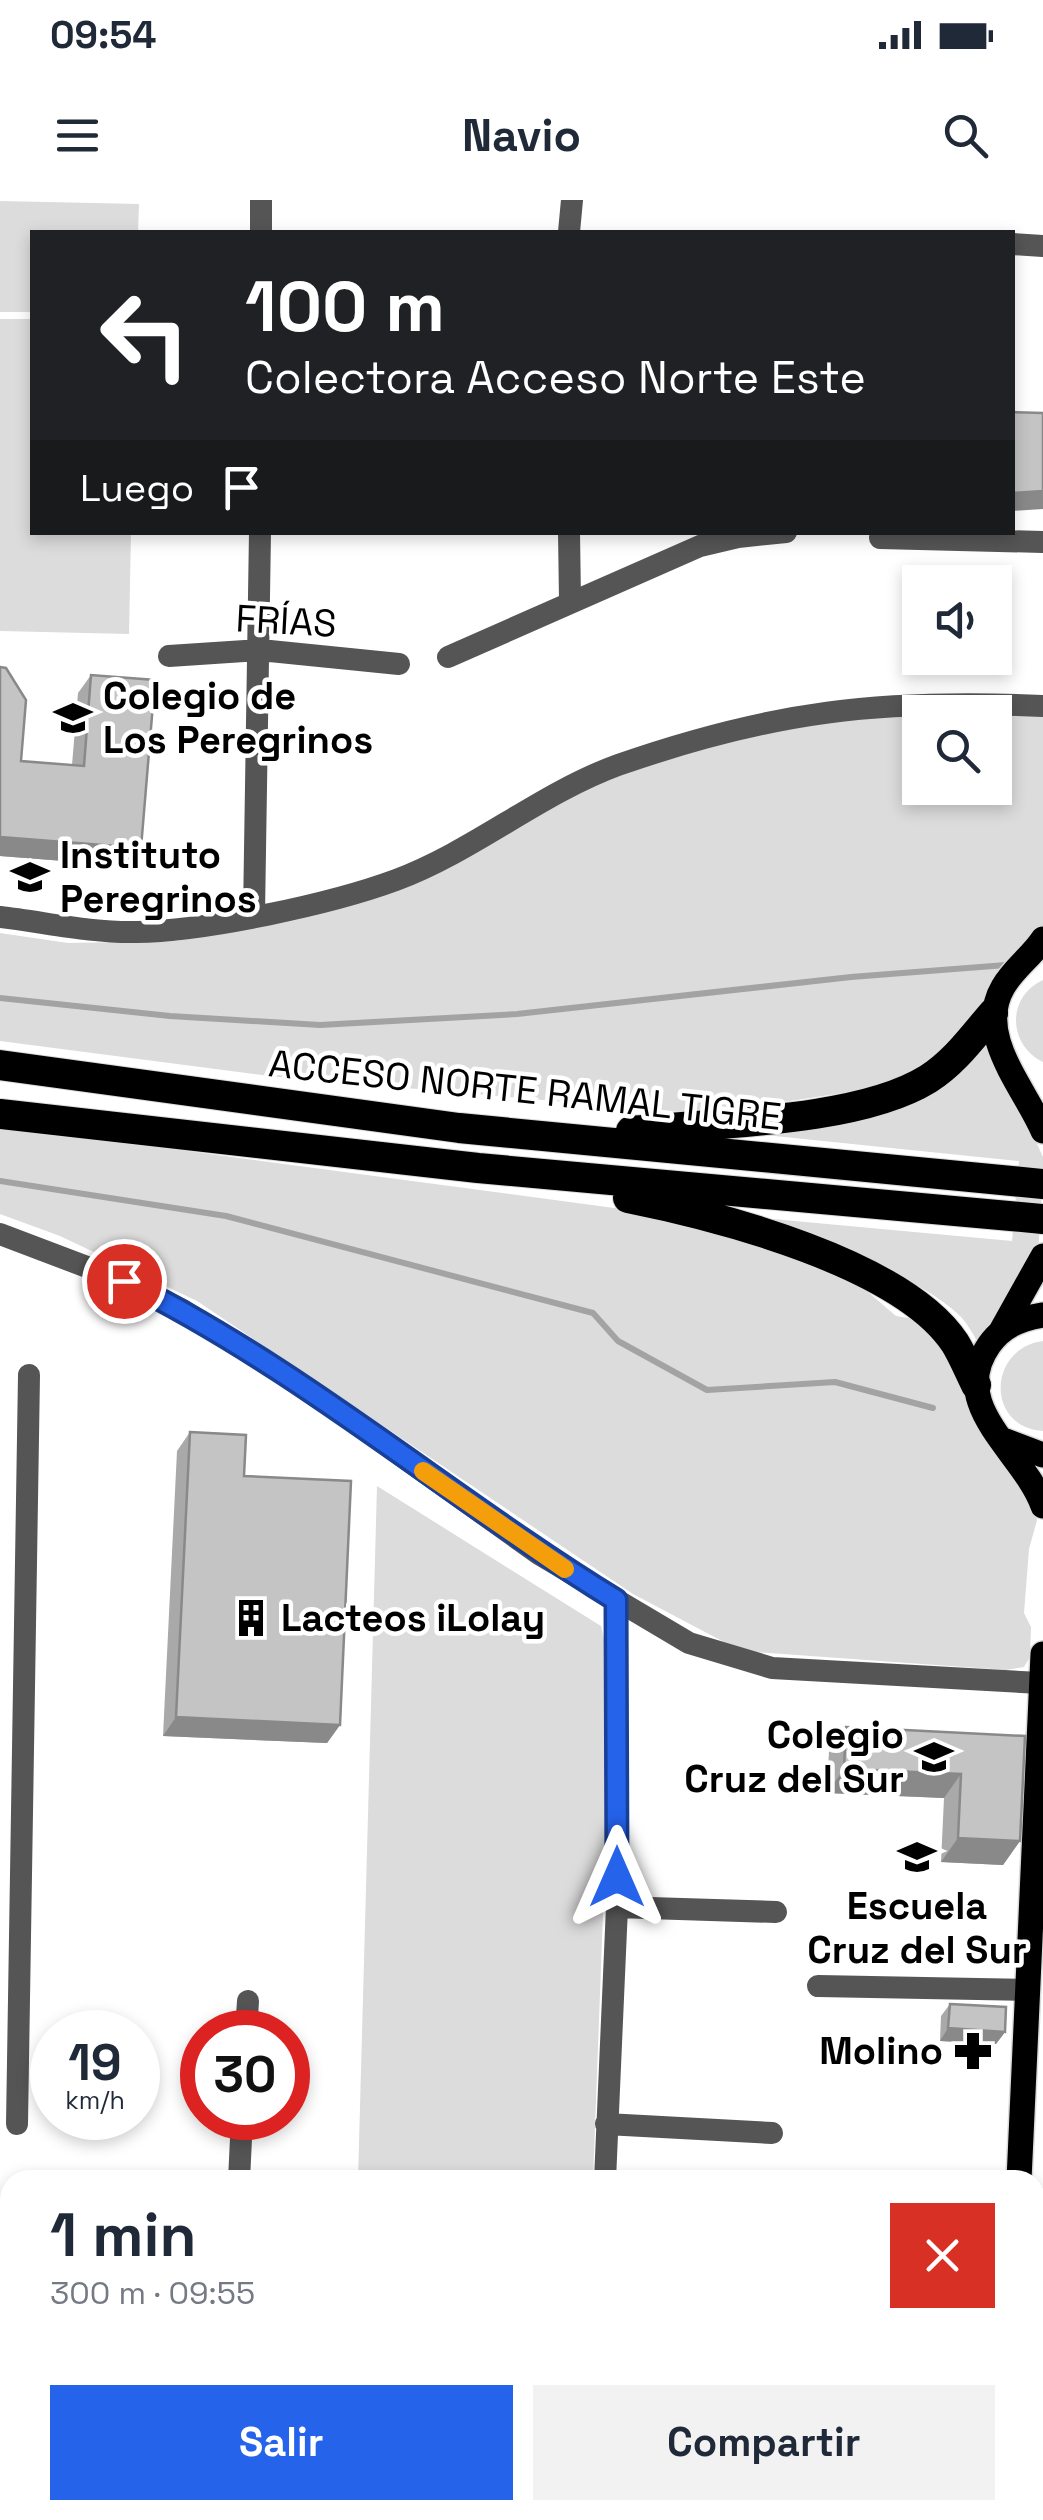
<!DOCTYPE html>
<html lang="es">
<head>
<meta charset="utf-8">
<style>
	:root { --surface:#fff; --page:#f2f2f3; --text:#1f2937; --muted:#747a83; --accent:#2563eb }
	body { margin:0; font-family:"Space Grotesk",sans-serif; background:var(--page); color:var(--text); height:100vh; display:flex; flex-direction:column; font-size:38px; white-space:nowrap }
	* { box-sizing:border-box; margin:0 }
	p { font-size:32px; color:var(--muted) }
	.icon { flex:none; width:55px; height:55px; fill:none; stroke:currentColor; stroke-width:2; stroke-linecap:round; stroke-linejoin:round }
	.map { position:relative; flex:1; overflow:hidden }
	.details { position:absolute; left:0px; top:1970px; width:1045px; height:350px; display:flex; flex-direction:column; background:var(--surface); border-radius:30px 30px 0 0; box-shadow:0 5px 15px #0003 }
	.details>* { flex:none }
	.guide { position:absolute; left:30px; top:30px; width:985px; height:305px; border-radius:0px; box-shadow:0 5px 15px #0003; background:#202124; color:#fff; overflow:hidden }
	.tools { position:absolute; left:902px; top:365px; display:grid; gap:20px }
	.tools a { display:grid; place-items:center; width:110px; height:110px; border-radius:0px; background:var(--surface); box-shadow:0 5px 15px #0003; font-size:50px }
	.speed { position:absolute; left:30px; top:1810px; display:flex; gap:20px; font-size:50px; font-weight:700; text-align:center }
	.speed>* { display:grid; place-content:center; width:130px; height:130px; border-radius:50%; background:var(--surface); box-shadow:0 5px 15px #0003; line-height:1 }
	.speed small { font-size:25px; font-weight:400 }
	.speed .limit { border:15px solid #d22; background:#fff; color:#111 }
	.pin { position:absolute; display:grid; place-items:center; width:85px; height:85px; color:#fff; margin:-42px; border:5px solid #fff; border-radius:50%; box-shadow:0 2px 10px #0007 }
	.me { position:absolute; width:110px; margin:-55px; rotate:0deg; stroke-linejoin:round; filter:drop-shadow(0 0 8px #0008) }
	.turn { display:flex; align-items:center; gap:35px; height:210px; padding:0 50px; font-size:45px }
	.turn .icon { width:130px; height:130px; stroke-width:2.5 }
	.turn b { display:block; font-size:70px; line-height:85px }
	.then { display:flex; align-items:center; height:95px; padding:0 50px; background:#0003; gap:20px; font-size:38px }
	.round { display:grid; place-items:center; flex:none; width:105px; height:105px; border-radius:0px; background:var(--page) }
	.summary { display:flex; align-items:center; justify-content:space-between; height:170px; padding:0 50px }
	h1 { font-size:60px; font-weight:700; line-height:75px }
	.primary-button { display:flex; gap:20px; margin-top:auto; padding:20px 50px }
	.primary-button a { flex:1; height:115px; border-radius:0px; background:var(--accent); color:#fff; font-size:40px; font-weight:700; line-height:115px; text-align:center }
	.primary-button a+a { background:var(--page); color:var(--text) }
	.status { display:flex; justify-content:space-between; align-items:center; height:70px; padding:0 50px; background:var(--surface); direction:ltr }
	.status svg { height:28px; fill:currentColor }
	header { display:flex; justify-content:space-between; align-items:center; height:130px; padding:0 50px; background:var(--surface); font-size:45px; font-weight:700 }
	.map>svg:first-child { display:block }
	.green { fill:#dcdcdc; fill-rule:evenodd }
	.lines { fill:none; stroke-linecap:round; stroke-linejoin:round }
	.stream { stroke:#a3a3a3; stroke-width:6 }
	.major-casing { stroke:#dbdbdb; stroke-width:28 }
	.highway-casing { stroke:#dbdbdb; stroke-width:32 }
	.minor { stroke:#555; stroke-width:22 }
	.major { stroke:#000; stroke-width:25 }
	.highway { stroke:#000; stroke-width:30 }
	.wall { fill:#a9a9a9 }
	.shaded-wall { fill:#898989 }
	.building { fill:#c4c4c4; stroke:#898989; stroke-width:2.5 }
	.route-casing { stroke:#184099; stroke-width:25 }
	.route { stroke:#2563eb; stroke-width:18 }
	.slow { stroke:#f59e0b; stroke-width:18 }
	.labels { text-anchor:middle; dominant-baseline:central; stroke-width:9; stroke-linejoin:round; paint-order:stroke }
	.street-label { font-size:38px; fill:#000; stroke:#fff }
	.poi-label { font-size:38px; font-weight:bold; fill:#000; stroke:#fff; text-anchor:start }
</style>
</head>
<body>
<div class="status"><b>09:54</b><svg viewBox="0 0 49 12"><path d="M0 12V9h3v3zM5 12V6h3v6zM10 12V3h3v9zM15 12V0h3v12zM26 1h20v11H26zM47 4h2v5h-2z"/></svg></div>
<header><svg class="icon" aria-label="menu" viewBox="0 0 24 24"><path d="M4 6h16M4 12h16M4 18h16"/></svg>Navio<svg class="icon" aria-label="search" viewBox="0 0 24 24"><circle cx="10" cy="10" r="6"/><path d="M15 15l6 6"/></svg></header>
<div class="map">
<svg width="1043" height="2320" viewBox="0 0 1043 2320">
	<rect width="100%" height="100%" fill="#fff"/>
	<!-- green -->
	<path class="green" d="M0,1L139,4L138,32H32V112H0Z
		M0,119H32V332L131,333L129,434L0,431Z
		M943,505L1043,510V725L999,780L976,827L940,865L875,888L705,914L278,877L0,841V733L68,743L177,741L402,686L563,594L693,546L813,517ZM920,512H995V588H920Z
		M1043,780V862C1008,845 1006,797 1043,780Z
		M987,834L1043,957V980L1038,1052L980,1146C974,1136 967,1122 958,1114C913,1073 819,1041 762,1018L1012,1041L1019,961L734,932L818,922Z
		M0,926L659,1014L840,1068L896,1116L921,1120L936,1129L1031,1288L1037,1320L1029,1349L1024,1413L1031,1427L1030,1457L1024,1467L1006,1470L741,1451L633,1394L197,1101L60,1036L0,1014Z
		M1043,1141V1231C985,1227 988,1148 1043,1141Z
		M377,1286L601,1426L612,1473L593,1980H358Z
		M349,2310H580V2320H349Z"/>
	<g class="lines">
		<!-- stream -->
		<path class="stream" d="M0,798L170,816L320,825L517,814L851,777L1006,765
			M0,981L226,1016L593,1113L618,1141L707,1190L835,1182L933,1208"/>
		<!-- major casing -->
		<g class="major-casing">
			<path id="major" d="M1043,739C1032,756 1013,769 1003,787C975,835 1024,887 1043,931
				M1043,1115C1021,1118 1002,1126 989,1145C946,1206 1024,1252 1043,1306
				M1001,1131L1043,1056
				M1003,1240L1043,1255
				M1019,1980L1043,1454
				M1006,2320L1007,2310"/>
		</g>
		<!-- highway casing -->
		<g class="highway-casing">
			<path id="highway" d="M0,865L459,928L1043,984
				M0,914L478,968L1043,1019
				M631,931C714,923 859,922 928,879C955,862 973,836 993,813
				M628,998C718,1016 902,1063 955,1143C963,1156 969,1171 976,1185"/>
		</g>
		<!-- minor -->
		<path class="minor" d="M261,32V0
			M569,32L572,0
			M1012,44L1043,46
			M569,332L570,400
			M880,338L1043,342
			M169,456L260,450L399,464
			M448,457L700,346L738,337L786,332
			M254,714L260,332
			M0,717C44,722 91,733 136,732C205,731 331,704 396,680C474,651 539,594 618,565C773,511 880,499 1043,506
			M0,1034L124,1081L181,1109L312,1192L539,1354L689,1443L772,1468L1040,1483
			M617,1707L776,1712
			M818,1786L1025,1790
			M246,1832L248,1801
			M17,1924L29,1175
			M606,1924L772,1933
			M239,1980L242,1918
			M605,1980L617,1707V1400
			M0,2045L10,2044
			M5,2320L10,2162
			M258,2320V2310
			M620,2320V2310"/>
		<!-- major -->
		<use href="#major" class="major"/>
		<!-- highway -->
		<use href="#highway" class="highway"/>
	</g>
	<!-- wall -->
	<path class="wall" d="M0,467L21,561L72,565L78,493L91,475L128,666L0,656Z
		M190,1232L340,1525L327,1543L163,1536L177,1251Z
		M846,1527L1025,1536L1020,1641L1003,1665L941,1662L944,1598L827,1593L829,1551Z
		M950,1804L1005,1832L996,1844L940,1841L941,1816Z"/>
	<!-- shaded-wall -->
	<path class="shaded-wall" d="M1043,291V309L1012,311V293Z
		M0,637L141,648L128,666L0,656Z
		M176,1517L340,1525L327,1543L163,1536Z
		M844,1569L961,1574L944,1598L827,1593Z
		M958,1638L1020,1641L1003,1665L941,1662Z
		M948,1828L1005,1832L996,1844L940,1841Z"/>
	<!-- building -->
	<path class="building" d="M1012,212L1043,213V291L1012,293Z
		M0,467L6,468L26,500L21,561L84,566L91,475L155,480L141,648L0,637Z
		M190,1232L246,1235L244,1276L351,1281L340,1525L176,1517Z
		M846,1527L1025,1536L1020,1641L958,1638L961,1574L844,1569Z
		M950,1804L1006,1807L1005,1832L948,1828Z"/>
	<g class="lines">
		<!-- route casing -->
		<g class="route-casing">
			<path id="route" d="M124,1081C300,1168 450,1298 616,1400L617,1677"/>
		</g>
		<!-- route -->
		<use href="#route" class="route"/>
		<!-- slow -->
		<path class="slow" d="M423,1271L565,1369"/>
	</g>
	<!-- icons -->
	<defs>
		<g id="school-bare" transform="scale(3)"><path d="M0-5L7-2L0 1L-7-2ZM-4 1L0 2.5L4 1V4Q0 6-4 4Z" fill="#000" stroke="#fff" stroke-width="2.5" paint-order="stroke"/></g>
		<g id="building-bare" transform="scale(3)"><path d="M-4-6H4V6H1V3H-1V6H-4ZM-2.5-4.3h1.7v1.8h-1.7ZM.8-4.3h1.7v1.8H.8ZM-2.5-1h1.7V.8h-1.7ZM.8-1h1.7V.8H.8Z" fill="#000" stroke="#fff" stroke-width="2.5" paint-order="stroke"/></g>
		<g id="pharmacy-bare" transform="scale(3)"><path d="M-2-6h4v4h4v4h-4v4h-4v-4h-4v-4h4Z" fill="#000" stroke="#fff" stroke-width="2.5" paint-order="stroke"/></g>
	</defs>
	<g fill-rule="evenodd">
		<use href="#school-bare" x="73" y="518"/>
		<use href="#school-bare" x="30" y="677"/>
		<use href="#building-bare" x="251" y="1418"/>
		<use href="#school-bare" x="934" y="1557"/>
		<use href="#school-bare" x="917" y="1657"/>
		<use href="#pharmacy-bare" x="973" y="1851"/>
	</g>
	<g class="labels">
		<!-- street labels -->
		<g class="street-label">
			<text transform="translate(286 421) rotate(3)">FRÍAS</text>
			<text transform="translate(525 890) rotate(6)">ACCESO NORTE RAMAL TIGRE</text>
		</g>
		<!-- poi labels -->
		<g class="poi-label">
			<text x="103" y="496">Colegio de<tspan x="103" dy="44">Los Peregrinos</tspan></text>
			<text x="60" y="655">Instituto<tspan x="60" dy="44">Peregrinos</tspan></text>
			<text x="281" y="1418">Lacteos iLolay</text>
			<text x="904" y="1535" text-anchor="end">Colegio<tspan x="904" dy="44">Cruz del Sur</tspan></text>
			<text x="917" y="1706" text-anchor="middle">Escuela<tspan x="917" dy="44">Cruz del Sur</tspan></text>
			<text x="943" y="1851" text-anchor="end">Molino</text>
		</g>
	</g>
</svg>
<div class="tools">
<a><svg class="icon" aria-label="sound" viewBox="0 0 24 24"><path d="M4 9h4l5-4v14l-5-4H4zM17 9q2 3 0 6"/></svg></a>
<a><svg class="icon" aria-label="search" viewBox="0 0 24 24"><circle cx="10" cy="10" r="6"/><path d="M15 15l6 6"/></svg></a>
</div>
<div class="speed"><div>19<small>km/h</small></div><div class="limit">30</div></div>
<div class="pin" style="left:124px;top:1081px;background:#d93025"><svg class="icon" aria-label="arrive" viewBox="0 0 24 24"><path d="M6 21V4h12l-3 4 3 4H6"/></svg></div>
<svg class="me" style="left:617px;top:1677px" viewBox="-20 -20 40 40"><path d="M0-17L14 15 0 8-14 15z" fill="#2563eb" stroke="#fff" stroke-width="4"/></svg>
<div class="guide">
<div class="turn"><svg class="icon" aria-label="left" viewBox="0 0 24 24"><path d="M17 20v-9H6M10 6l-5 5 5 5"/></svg><div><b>100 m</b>Colectora Acceso Norte Este</div></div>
<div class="then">Luego<svg class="icon" aria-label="arrive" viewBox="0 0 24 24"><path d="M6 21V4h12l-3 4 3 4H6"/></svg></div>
</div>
<section class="details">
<div class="summary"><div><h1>1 min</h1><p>300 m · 09:55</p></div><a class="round" style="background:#d93025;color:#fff"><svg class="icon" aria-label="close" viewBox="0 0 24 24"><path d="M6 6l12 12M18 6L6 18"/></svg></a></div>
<div class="primary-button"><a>Salir</a><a>Compartir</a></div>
</section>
</div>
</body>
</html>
